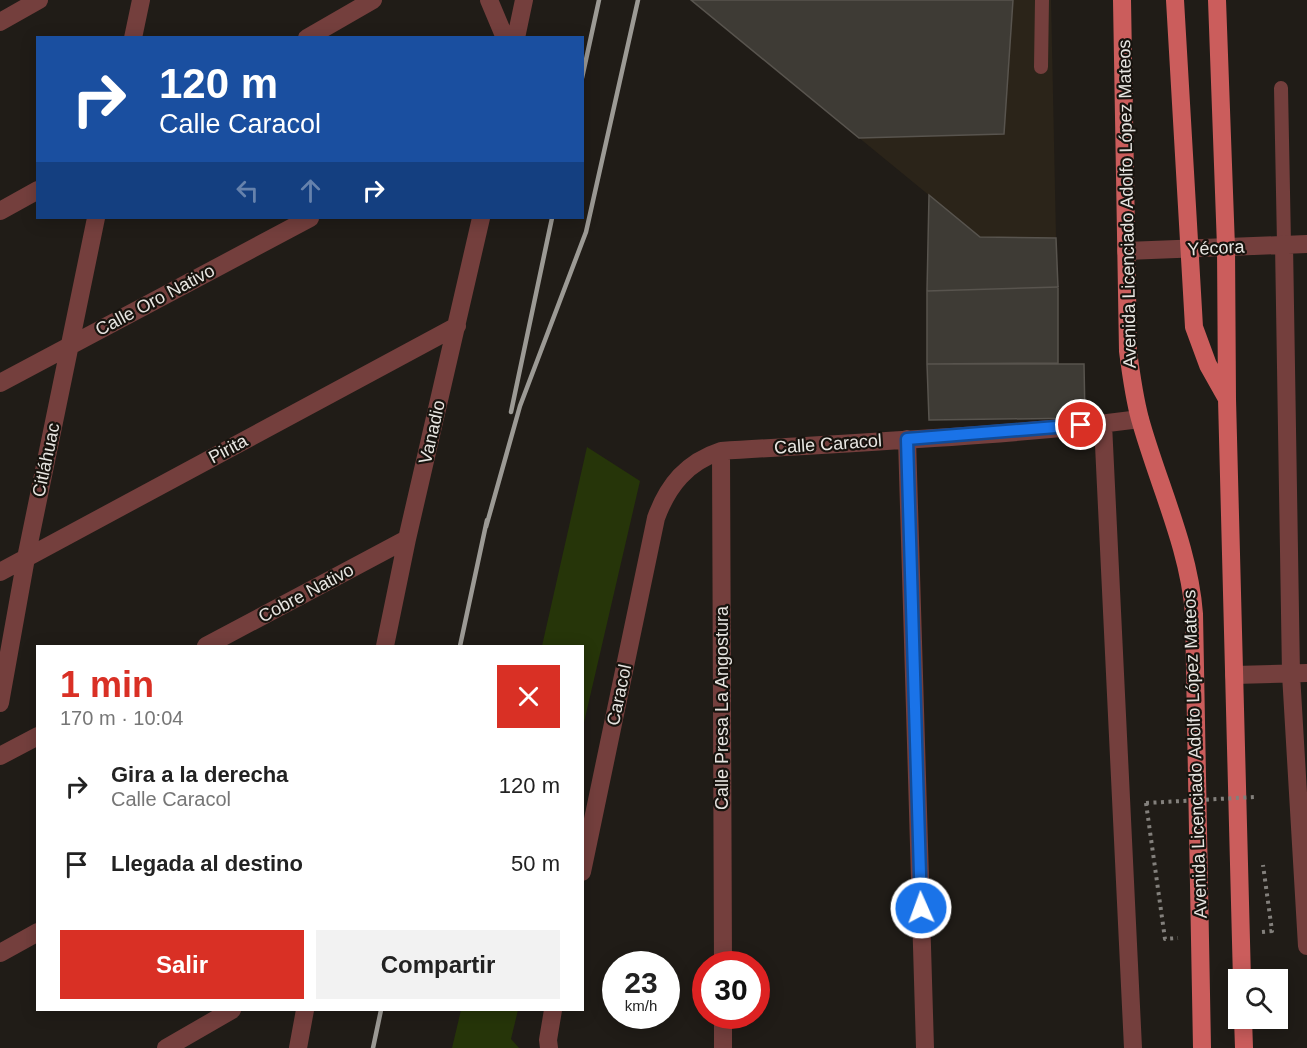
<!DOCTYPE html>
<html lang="es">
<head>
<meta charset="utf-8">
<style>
	:root { --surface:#fff; --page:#f2f2f2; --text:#222; --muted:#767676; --accent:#d93025 }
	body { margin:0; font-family:Helvetica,sans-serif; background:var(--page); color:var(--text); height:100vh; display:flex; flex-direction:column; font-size:22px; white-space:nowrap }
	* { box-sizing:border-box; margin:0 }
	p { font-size:20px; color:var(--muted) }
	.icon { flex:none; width:33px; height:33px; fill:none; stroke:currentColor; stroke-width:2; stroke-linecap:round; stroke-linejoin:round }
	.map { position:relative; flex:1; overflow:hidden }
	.details { position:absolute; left:36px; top:645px; width:548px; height:366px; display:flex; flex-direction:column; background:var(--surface); border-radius:0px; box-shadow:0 3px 15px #0003 }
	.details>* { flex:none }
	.top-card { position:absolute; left:36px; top:36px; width:548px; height:183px; border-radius:0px; box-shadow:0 3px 15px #0003; background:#1a4fa0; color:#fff; overflow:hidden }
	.buttons { position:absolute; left:1228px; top:969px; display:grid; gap:12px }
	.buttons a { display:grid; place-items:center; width:60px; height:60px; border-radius:0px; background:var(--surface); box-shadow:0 3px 15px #0003; font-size:30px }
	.speed { position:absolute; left:602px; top:951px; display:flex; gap:12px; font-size:30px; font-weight:700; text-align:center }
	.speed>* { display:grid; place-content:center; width:78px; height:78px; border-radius:50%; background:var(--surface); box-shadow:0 3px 15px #0003; line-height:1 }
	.speed small { font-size:15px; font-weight:400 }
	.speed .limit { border:9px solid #d22; background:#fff; color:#111 }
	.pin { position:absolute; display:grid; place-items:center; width:51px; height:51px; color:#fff; margin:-26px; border:3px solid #fff; border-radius:50%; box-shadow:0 2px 6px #0007 }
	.me { position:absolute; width:66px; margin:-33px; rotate:358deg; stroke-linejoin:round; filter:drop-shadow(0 0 4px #0008) }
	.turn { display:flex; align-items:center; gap:21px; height:126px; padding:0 24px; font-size:27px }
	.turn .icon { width:78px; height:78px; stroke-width:2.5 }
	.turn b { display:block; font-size:42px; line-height:51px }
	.lanes { display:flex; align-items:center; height:57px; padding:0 24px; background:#0003; justify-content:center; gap:30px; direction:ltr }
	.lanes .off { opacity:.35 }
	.round { display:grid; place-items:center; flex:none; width:63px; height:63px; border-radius:0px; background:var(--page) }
	.head { display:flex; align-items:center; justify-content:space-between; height:102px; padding:0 24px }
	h1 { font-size:36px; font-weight:700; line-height:45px; color:var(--accent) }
	.primary-button { display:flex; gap:12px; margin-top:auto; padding:12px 24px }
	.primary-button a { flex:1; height:69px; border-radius:0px; background:var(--accent); color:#fff; font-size:24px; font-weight:700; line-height:69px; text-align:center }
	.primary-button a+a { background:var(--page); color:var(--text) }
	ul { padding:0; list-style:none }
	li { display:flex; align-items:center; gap:18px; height:78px; padding:0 24px }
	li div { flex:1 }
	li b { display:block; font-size:22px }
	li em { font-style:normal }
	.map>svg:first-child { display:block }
	.built { fill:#2b2419 }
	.green { fill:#263509 }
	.building { fill:#3e3b35; stroke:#58544e; stroke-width:1.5 }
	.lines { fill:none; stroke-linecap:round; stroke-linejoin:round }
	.path { stroke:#83807c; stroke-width:4; stroke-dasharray:3 4.5; stroke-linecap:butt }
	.service { stroke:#743f3d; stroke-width:14 }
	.minor { stroke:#743f3d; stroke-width:18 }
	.primary { stroke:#cb5d5c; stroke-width:18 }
	.rail { stroke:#9c9a95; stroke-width:4.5 }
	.path-bridge { stroke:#83807c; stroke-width:4; stroke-dasharray:3 4.5; stroke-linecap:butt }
	.route-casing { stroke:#114b97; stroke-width:15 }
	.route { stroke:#1a73e8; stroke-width:10 }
	.labels { text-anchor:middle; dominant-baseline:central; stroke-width:4.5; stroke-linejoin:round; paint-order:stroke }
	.street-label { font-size:18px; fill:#e7e5e1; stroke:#17130e }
</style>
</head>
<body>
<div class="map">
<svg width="1307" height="1048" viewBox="0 0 1307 1048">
	<rect width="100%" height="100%" fill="#201c17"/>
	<!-- built -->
	<path class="built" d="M691,0H1051L1056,238L980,237Z"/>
	<!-- green -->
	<path class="green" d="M587,447L640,481L582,731V646H542Z
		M461,1010H518L511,1039L519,1048H452Z"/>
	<!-- building -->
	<path class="building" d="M691,0H1013L1004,134L859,138Z
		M929,195L980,237L1056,238L1058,287L927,291Z
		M1058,287V363L927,364V291Z
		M927,364H1084L1085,418L929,420Z"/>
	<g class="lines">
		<!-- path -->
		<path class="path" d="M1146,803L1165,939L1178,938
			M1262,932L1272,931L1263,865"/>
		<!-- service -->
		<path class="service" d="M1041,67L1042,0
			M1281,88L1284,244"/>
		<!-- minor -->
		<path class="minor" d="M489,0L505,38
			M0,22L39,0
			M133,38L141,0
			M307,38L373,0
			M516,38L524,0
			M0,211L38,190
			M1284,244L1291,674L1307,946
			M1126,251L1307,244
			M0,383L310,218
			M1103,424L1133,1048
			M907,439L925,1048
			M721,451L723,964
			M0,572L457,326
			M206,646L407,539
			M385,646L407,539L481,218
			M1234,675L1307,673
			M0,703L26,558L96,218
			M0,756L38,736
			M582,872L656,518C668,485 687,462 721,451C860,442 1002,437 1140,419
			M0,953L38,932
			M723,1016V1048
			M166,1048L232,1010
			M298,1048L305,1010
			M549,1048L548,1040L553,1010"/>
		<!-- primary -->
		<path class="primary" d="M1122,0L1128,351C1131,374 1134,397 1140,419C1158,484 1189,547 1194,614L1202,1048
			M1175,0L1194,327L1208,365L1226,397
			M1217,0L1226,247L1227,399L1242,980
			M1243,1018L1244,1048"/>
		<!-- rail -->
		<path class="rail" d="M582,78L599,0
			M511,412L552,218
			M486,527L520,406L586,232L638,0
			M460,646L487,520
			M373,1048L381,1010"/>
		<!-- path-bridge -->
		<path class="path-bridge" d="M1146,803L1254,797"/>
	</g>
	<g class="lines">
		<!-- route casing -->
		<g class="route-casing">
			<path id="route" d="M921,908L907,439L1081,425"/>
		</g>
		<!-- route -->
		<use href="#route" class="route"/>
	</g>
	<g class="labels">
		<!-- street labels -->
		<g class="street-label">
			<text transform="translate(1127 204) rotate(-91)">Avenida Licenciado Adolfo López Mateos</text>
			<text transform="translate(1216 248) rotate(-3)">Yécora</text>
			<text transform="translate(155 300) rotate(-28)">Calle Oro Nativo</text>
			<text transform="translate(432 432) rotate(-77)">Vanadio</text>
			<text transform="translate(828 444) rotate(-4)">Calle Caracol</text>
			<text transform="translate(228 449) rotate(-28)">Pirita</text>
			<text transform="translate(46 460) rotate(-78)">Citláhuac</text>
			<text transform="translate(306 593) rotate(-28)">Cobre Nativo</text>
			<text transform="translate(619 695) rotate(-78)">Caracol</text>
			<text transform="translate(722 708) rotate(-90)">Calle Presa La Angostura</text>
			<text transform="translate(1195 754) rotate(-92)">Avenida Licenciado Adolfo López Mateos</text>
		</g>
	</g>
</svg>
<div class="buttons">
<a><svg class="icon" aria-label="search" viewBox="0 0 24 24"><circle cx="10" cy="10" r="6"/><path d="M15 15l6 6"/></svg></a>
</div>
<div class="speed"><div>23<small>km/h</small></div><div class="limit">30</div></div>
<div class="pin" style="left:1081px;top:425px;background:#d93025"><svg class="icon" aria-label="arrive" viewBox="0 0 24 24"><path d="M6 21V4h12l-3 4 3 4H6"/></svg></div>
<svg class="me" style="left:921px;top:908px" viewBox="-20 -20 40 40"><circle r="17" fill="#1a73e8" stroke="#fff" stroke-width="3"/><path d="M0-11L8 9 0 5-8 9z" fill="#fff"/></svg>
<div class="top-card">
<div class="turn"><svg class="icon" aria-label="right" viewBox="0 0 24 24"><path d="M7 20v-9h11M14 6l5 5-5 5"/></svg><div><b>120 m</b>Calle Caracol</div></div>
<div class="lanes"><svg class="icon off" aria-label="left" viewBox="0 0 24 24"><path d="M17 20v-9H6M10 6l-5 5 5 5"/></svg><svg class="icon off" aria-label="ahead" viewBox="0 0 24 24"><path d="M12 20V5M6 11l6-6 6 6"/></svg><svg class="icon" aria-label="right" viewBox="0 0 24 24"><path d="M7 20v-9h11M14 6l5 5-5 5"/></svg></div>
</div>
<section class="details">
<div class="head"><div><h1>1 min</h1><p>170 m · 10:04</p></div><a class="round" style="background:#d93025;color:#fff"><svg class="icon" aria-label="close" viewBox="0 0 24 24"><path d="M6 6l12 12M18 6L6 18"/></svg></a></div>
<ul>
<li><svg class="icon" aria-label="right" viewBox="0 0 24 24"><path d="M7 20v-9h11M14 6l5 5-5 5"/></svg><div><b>Gira a la derecha</b><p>Calle Caracol</p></div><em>120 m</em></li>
<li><svg class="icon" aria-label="arrive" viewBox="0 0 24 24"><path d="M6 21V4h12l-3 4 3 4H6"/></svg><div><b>Llegada al destino</b></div><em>50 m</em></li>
</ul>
<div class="primary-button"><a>Salir</a><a>Compartir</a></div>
</section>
</div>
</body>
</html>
